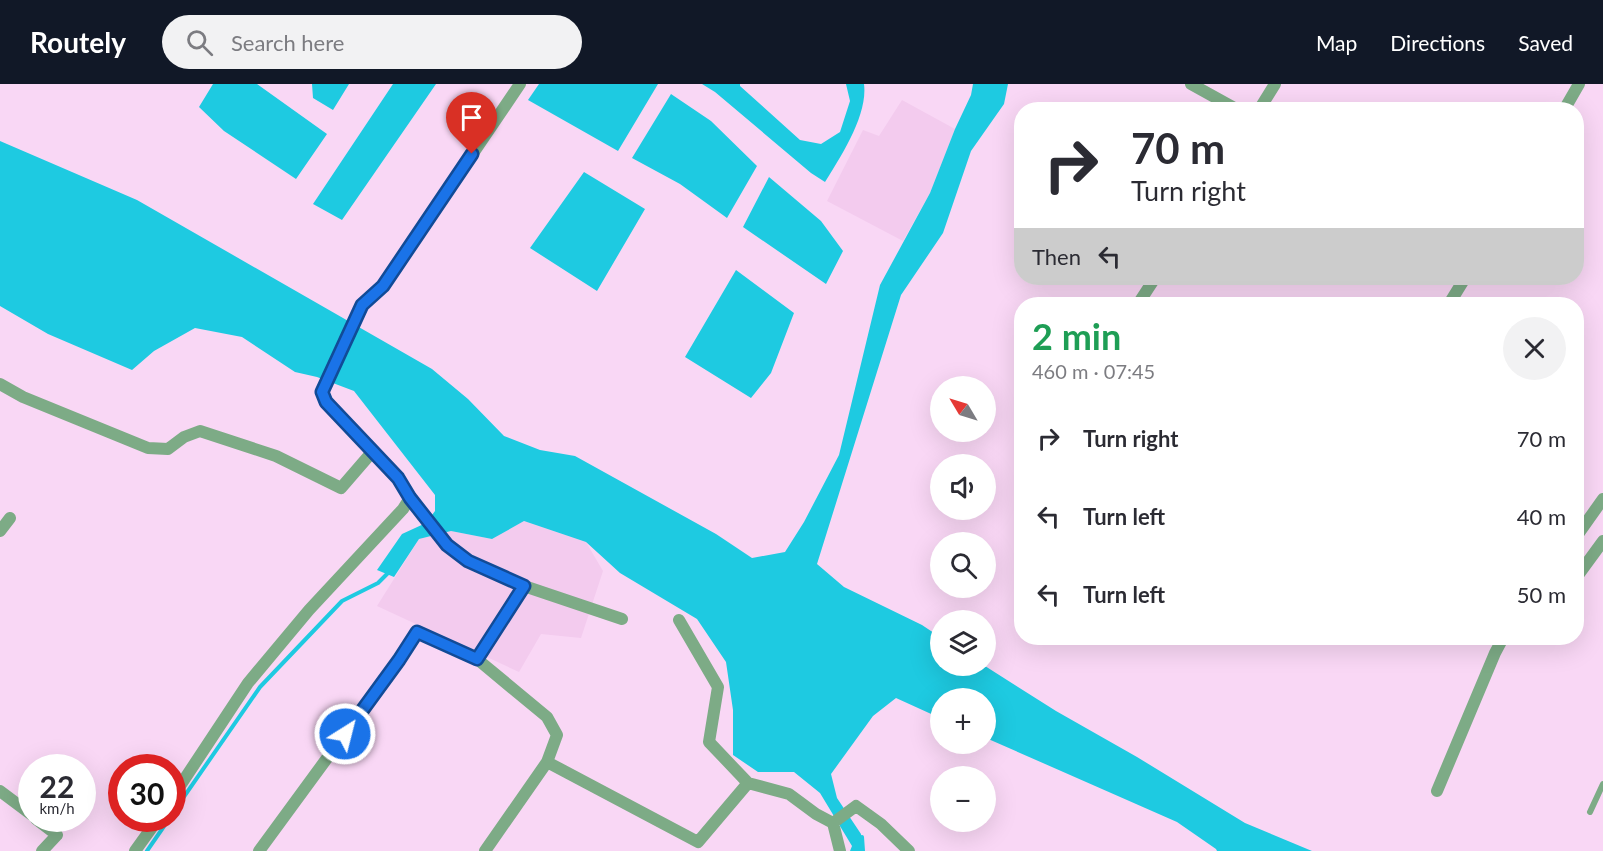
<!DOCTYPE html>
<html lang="en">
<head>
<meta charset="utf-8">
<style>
	:root { --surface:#fff; --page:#f2f2f3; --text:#2b2b33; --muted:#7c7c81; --accent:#111827 }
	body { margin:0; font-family:Lato,sans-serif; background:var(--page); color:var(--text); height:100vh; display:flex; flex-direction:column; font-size:22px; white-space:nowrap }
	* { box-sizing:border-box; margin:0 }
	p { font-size:20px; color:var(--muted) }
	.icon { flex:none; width:33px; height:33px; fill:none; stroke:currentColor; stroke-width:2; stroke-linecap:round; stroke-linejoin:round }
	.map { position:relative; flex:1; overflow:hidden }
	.sheet { position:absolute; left:1014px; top:213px; width:570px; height:348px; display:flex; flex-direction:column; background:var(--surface); border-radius:24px; box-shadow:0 6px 24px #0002 }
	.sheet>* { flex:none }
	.banner { position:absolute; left:1014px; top:18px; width:570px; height:183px; border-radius:24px; box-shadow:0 6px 24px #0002; background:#fff; color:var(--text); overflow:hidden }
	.needle { width:39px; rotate:308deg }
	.controls { position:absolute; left:930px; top:292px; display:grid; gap:12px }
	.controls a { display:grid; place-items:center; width:66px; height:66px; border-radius:50%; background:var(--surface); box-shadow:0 6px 24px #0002; font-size:30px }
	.speed { position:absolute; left:18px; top:670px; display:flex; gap:12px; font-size:30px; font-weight:700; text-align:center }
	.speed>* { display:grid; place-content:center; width:78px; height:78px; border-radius:50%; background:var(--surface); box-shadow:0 6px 24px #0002; line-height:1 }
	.speed small { font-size:15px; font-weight:400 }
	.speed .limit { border:9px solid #d22; background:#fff; color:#111 }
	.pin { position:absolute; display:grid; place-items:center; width:51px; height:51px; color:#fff; margin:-62px -26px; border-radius:50% 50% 50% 0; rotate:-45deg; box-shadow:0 0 6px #0007 }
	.pin .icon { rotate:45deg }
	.me { position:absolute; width:66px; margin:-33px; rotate:36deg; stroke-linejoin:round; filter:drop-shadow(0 0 4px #0008) }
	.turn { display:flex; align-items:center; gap:21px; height:126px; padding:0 18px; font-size:27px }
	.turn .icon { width:78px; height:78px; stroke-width:2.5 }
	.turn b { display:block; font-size:42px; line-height:51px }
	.then { display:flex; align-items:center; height:57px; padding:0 18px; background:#0003; gap:12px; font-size:22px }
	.round { display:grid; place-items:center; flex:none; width:63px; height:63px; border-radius:32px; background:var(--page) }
	.headline { display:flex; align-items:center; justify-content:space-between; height:102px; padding:0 18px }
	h1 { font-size:36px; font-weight:700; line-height:45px; color:#1e9e55 }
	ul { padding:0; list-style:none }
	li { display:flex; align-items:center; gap:18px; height:78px; padding:0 18px }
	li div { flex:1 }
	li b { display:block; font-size:22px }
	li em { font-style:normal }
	header { display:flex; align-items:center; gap:36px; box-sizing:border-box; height:84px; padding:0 30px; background:var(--accent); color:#fff }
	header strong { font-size:28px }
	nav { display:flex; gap:33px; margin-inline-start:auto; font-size:21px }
	.search { width:420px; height:54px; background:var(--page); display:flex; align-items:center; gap:15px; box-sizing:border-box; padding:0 21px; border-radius:33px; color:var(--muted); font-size:22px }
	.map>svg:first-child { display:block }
	.built { fill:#f3cbee }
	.water { fill:#1ecae1 }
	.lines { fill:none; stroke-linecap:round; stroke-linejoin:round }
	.stream { stroke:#1ecae1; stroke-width:4 }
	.service { stroke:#7dab86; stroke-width:6 }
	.minor { stroke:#7dab86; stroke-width:12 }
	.route-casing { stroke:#114b97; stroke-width:15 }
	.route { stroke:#1a73e8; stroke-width:10 }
</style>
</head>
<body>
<header>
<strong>Routely</strong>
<div class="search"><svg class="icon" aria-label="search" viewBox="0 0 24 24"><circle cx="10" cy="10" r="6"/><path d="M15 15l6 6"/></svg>Search here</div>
<nav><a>Map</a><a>Directions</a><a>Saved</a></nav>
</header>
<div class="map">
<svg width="1603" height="767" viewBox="0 0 1603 767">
	<rect width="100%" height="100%" fill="#f9d7f5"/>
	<!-- built -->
	<path class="built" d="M902,16L955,45L930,109L903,157L827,117L863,46L879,52Z
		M524,437L586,458L603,487L581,554L541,550L519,588L377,522L419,455L451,447L492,455Z"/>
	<!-- water -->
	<path class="water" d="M213,0H257L327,50L296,95L224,47L199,23Z
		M312,0H349L333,26L313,14Z
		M393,0H436L342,136L313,120Z
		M539,0H658L618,67L528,16Z
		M702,0H740V2L800,56L821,60L840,48L850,17L846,0H864C868,31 841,72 825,98L811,89L715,8Z
		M973,0H1008L1004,20L971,67L943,149L901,211L817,480L844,503L922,541L940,553V582H985L1056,627L1137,673L1245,739L1312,767H1217L1216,765L1177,738L986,654V615H940V634L896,614L873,632L831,690L837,714L861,750L863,767H850L852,762L820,709L794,688H758L733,671V626L726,578L697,535L620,489L586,458L524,437L492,455L451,447L419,455L394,493L377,486L402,450L426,439L435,427V411L354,307L317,293L295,288L242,253L195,244L154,267L132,286L48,250L0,222V57L137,116L432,285L468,315L504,352L540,366L575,372L716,450L752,474L785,468L804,438L839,371L880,201L930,109L955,45L971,11Z
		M671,10L711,37L757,82L727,134L680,100L632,74Z
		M584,88L645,125L597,207L530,164Z
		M769,93L821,137L843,167L826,200L743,143Z
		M736,186L794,229L771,289L751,314L685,273Z"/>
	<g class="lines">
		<!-- stream -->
		<path class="stream" d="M172,730L260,603L342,517L378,499L389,488
			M862,753L863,767
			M147,767L169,735"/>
		<!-- service -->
		<path class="service" d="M1590,728L1603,700"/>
		<!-- minor -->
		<path class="minor" d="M1191,0L1238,26
			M1259,26L1275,0
			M1564,26L1579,0
			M1138,220L1155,194
			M1449,220L1465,194
			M0,300L23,313L148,364L168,365L184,353L200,347L276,372L341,404L373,367
			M410,414L447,461L467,477L524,502L477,575
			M0,447L10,434
			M1576,453L1603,415
			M1576,494L1603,457
			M524,502L622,535
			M679,536L718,603L709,658L748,699
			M547,678L698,758L748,699L789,710L816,730L833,739L856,722L881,740L909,767
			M0,707L32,731
			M1437,707L1495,569L1503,554
			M172,714L248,599L309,526L403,425L410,414L398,394L326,318L322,308L362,221L383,202L520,0
			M36,735L57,751L42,767
			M833,739L840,767
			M135,767L158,735
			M259,767L399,576L417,548L477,575L547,633L557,651L547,678L485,767"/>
	</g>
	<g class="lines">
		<!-- route casing -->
		<g class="route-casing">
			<path id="route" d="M345,650L399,576L417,548L477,575L524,502L468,477L447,461L410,414L398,394L326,318L322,308L362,221L383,202L472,70"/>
		</g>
		<!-- route -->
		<use href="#route" class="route"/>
	</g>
</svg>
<div class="controls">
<a><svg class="needle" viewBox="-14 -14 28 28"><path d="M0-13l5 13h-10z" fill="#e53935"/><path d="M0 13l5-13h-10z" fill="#7c7c81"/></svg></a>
<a><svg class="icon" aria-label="sound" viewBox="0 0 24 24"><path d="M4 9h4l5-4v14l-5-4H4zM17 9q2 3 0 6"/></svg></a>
<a><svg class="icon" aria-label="search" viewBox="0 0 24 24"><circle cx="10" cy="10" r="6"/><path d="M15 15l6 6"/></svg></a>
<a><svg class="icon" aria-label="layers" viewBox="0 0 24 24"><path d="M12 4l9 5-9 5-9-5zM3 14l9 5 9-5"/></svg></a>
<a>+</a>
<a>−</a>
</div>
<div class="speed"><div>22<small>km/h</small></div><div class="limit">30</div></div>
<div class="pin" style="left:472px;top:70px;background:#d93025"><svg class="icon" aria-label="arrive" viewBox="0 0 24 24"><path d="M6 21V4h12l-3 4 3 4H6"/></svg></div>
<svg class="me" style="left:345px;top:650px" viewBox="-20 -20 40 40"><circle r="17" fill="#1a73e8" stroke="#fff" stroke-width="3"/><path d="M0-11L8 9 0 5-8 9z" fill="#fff"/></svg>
<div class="banner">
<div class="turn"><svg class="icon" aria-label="right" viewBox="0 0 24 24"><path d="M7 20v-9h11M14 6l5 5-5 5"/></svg><div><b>70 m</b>Turn right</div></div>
<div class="then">Then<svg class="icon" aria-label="left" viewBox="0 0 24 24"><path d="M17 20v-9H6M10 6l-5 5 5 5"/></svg></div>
</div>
<section class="sheet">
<div class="headline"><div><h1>2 min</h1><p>460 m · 07:45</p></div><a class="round"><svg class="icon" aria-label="close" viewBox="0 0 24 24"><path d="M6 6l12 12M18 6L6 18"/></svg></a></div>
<ul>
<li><svg class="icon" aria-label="right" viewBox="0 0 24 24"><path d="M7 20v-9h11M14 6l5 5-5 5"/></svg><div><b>Turn right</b></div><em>70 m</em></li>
<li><svg class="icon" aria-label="left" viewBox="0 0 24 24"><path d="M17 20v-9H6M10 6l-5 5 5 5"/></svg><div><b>Turn left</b></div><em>40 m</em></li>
<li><svg class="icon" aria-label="left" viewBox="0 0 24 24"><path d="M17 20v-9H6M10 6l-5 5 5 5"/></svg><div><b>Turn left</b></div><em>50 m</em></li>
</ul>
</section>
</div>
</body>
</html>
